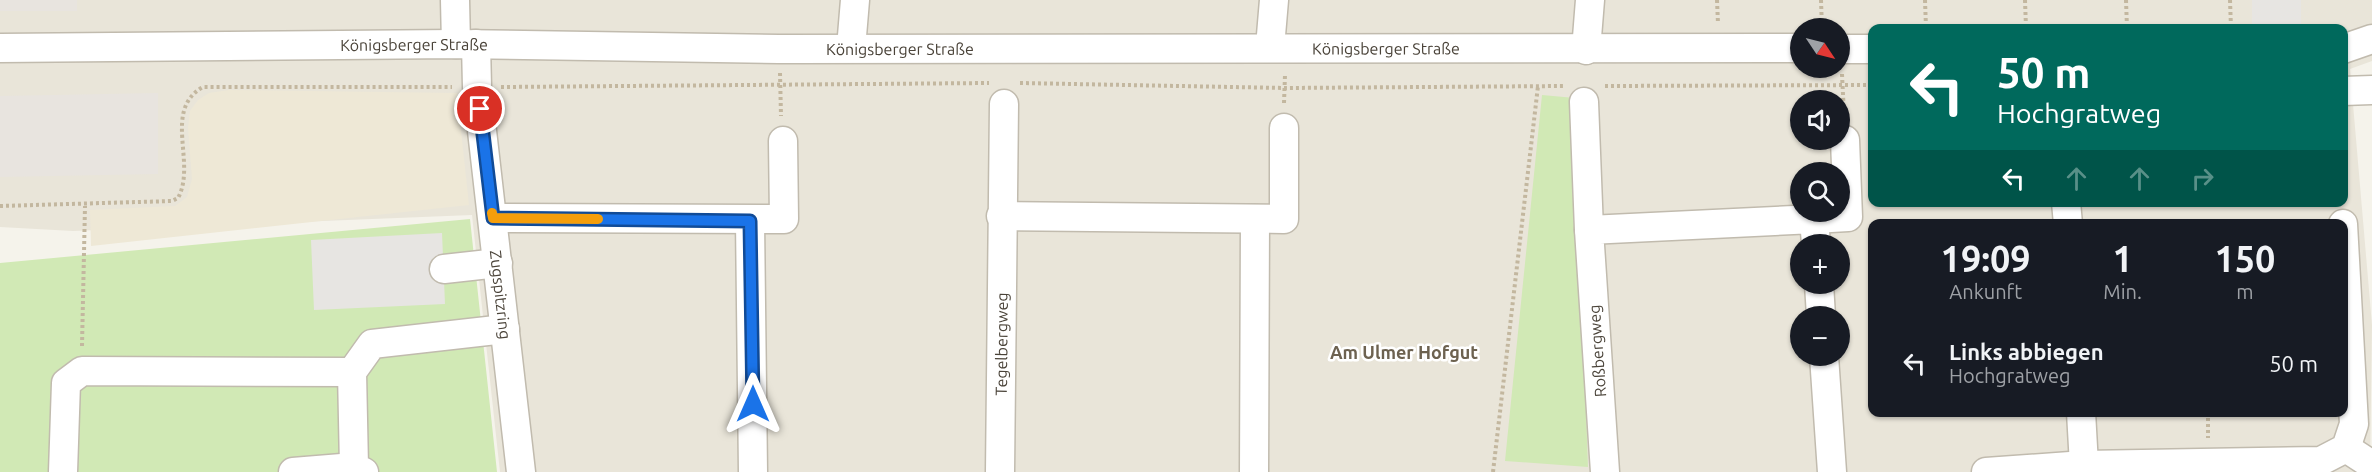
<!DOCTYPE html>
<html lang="de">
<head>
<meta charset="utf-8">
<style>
	:root { --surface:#171b24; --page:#242831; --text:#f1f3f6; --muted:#9ea1a6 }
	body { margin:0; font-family:Ubuntu,sans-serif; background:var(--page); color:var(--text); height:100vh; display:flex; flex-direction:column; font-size:22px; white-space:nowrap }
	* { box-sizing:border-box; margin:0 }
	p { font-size:20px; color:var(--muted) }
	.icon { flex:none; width:33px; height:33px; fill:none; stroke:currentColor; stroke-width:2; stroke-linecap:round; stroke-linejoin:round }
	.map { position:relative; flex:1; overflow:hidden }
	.drawer { position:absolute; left:1868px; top:219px; width:480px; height:198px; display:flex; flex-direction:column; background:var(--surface); border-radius:12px; box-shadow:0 2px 4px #0004 }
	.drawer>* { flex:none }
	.top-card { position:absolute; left:1868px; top:24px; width:480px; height:183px; border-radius:12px; box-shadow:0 2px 4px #0004; background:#00695c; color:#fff; overflow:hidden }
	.needle { width:39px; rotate:125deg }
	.fabs { position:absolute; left:1790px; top:18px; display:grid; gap:12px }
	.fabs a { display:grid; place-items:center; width:60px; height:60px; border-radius:50%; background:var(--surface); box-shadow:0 2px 4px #0004; font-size:30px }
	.pin { position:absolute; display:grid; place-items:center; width:51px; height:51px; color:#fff; margin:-26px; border:3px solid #fff; border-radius:50%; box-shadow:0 2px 6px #0007 }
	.me { position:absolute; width:66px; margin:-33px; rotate:0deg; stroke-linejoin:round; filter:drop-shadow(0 0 4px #0008) }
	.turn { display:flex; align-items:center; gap:21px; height:126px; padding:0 30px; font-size:27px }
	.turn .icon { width:78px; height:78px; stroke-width:2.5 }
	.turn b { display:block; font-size:42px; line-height:51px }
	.lanes { display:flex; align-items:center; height:57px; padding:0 30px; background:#0003; justify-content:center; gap:30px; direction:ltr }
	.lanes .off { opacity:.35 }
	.eta { display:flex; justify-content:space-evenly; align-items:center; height:102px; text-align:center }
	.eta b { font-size:36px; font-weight:600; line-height:42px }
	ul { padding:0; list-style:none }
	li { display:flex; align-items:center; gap:18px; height:84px; padding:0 30px }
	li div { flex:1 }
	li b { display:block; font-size:22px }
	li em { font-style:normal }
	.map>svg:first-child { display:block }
	.residential { fill:#e9e5d9; fill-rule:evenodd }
	.industrial { fill:#e8e4df }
	.education { fill:#eee8d6 }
	.green { fill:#d1e9b5 }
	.parking { fill:#e7e5e2 }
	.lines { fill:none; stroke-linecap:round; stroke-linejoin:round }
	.minor-casing { stroke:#c1bbae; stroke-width:31 }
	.path { stroke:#c3b79f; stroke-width:4; stroke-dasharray:3 3; stroke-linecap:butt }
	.minor { stroke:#fff; stroke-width:28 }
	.route-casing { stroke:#114b97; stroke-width:15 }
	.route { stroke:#1a73e8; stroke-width:10 }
	.slow { stroke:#f59e0b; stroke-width:10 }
	.labels { text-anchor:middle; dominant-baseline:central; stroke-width:5; stroke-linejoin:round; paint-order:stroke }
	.street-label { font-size:16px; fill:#4a4339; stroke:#fff }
	.neighbourhood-label { font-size:18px; font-weight:bold; fill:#6d6250; stroke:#fff }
</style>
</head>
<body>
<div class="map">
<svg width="2372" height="472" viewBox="0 0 2372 472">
	<rect width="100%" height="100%" fill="#f5f3eb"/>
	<!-- residential -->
	<path class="residential" d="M0,0H2372V61L2350,69L2372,325L2370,472H500L472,215L73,231L0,227ZM1800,28H1839V68H1800ZM1872,28H2343V202H1872ZM1800,100H1839V140H1800ZM1800,172H1839V212H1800ZM1872,224H2343V412H1872ZM1800,244H1839V284H1800ZM1800,316H1839V356H1800Z"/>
	<!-- industrial -->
	<path class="industrial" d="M0,0H77V11H0Z
		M158,93V174L0,177V96Z"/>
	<!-- education -->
	<path class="education" d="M229,90L457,93L469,205L91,246L90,210L175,206L187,197L192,179L188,128L190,111L198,100L209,93Z"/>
	<!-- green -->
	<path class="green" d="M1542,95L1575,98L1588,467L1505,461Z
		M470,219L497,472H0V263Z"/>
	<!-- parking -->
	<path class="parking" d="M2252,0H2301V27L2252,28Z
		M442,233L445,304L314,310L311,240Z"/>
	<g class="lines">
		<!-- minor casing -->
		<g class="minor-casing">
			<g id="minor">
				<path d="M455,0L456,44"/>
				<path id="s1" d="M476,44L477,87L521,472"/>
				<path d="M1270,47L1274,0"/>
				<path id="s2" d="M0,48L456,44L779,49L1800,48"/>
				<path d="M851,48L855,0"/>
				<path d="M1839,49H1872"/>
				<path d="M2343,49L2372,39"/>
				<path d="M1586,50L1590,0"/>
				<path d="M2343,91L2372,90"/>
				<path d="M1584,102L1589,230"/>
				<path d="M2066,202L2068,224"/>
				<path d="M1001,216L1284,219V128"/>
				<path d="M493,218L784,219L783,141"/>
				<path d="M1814,219L1848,217L1845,140"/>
				<path d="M750,221L753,472"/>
				<path d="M444,269L498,263"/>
				<path d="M1819,284L1821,316"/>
				<path d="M1824,356L1832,472"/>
				<path d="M2081,412L2084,465"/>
				<path d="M2346,448L2372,465"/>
				<path d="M63,472L66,383L82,371L352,372"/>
				<path d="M293,472L354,467"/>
				<path d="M364,472L354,467L352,372L372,344L505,329"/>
				<path id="s3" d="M1000,472L1004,104"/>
				<path d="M1254,472L1255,219"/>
				<path d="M1605,472L1589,230L1814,219L1816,244"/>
				<path d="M1986,472L2084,465L2321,461L2346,448L2354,424L2343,224"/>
			</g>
		</g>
		<!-- path -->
		<path class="path" d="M1717,0L1718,24
			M1821,0L1822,28
			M1925,0L1926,28
			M2025,0L2026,28
			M2126,0L2127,28
			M2230,0L2231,28
			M780,73L781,116
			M1842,74L1844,115
			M1020,83L1285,88L1565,86
			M1605,86L1872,85
			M501,87L989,83
			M1284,103L1285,75
			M0,206L172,201L178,198C197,163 162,110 203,87H452
			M82,346L85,206
			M2208,412V438
			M1493,472L1538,86"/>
		<!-- minor -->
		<use href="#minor" class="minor"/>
	</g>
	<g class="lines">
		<!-- route casing -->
		<g class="route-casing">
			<path id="route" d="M480,109L493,218L750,221L753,404"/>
		</g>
		<!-- route -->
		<use href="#route" class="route"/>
		<!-- slow -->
		<path class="slow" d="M492,213L493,218L598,219"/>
	</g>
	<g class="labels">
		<!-- street labels -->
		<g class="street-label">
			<text stroke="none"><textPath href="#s2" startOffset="414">Königsberger Straße</textPath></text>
			<text stroke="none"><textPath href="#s2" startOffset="900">Königsberger Straße</textPath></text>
			<text stroke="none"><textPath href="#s2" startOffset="1386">Königsberger Straße</textPath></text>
			<text stroke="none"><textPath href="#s1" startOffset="252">Zugspitzring</textPath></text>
			<text stroke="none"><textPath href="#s3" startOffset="128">Tegelbergweg</textPath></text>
			<text transform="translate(1597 351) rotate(-94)">Roßbergweg</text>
		</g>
		<!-- neighbourhood labels -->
		<g class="neighbourhood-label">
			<text x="1404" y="352">Am Ulmer Hofgut</text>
		</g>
	</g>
</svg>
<div class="fabs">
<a><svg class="needle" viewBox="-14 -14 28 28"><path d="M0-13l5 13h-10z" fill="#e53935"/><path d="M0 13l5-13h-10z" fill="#9ea1a6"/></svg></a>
<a><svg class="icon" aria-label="sound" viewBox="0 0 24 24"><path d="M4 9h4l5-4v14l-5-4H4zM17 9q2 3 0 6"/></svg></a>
<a><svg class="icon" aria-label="search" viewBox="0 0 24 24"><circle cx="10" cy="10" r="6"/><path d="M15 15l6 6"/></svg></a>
<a>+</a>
<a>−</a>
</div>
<div class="pin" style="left:480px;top:109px;background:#d93025"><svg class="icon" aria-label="arrive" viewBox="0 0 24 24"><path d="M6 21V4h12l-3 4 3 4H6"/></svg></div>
<svg class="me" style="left:753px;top:404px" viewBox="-20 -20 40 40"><path d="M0-17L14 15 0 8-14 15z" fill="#1a73e8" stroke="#fff" stroke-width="4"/></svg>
<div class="top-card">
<div class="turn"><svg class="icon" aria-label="left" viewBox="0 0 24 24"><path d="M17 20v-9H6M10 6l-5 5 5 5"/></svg><div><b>50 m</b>Hochgratweg</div></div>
<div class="lanes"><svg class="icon" aria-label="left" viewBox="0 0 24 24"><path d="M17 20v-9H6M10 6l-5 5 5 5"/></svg><svg class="icon off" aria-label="ahead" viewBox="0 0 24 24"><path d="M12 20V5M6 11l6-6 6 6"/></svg><svg class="icon off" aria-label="ahead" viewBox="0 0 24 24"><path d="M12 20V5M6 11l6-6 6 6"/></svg><svg class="icon off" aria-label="right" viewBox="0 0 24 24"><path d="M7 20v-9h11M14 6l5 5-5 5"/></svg></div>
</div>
<section class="drawer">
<div class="eta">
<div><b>19:09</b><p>Ankunft</p></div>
<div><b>1</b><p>Min.</p></div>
<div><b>150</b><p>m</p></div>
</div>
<ul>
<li><svg class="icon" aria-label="left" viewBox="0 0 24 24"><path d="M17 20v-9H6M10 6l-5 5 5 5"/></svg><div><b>Links abbiegen</b><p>Hochgratweg</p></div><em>50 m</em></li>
</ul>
</section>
</div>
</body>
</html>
